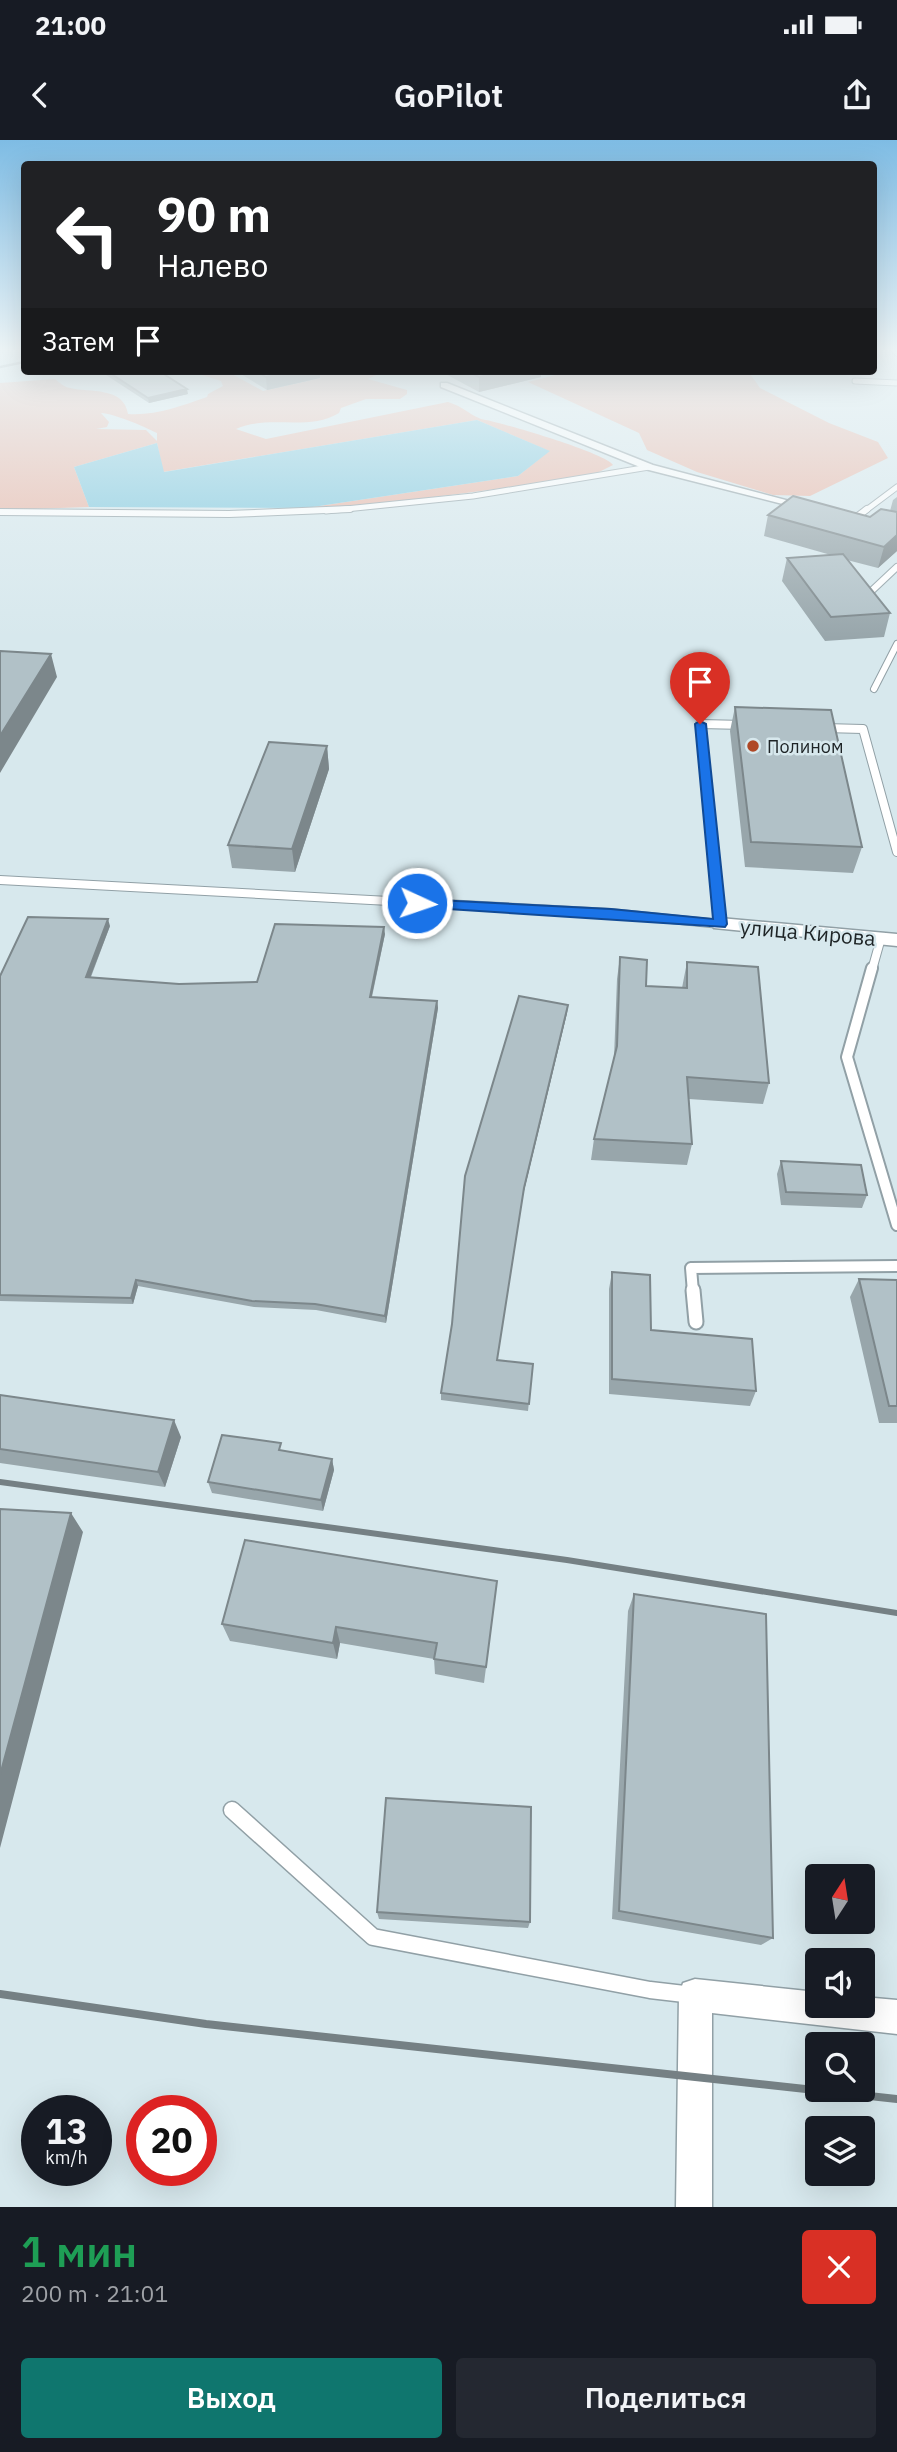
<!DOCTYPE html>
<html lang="ru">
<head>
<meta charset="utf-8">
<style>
	:root { --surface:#171b24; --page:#242831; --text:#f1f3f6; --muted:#9ea1a6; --accent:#0f766e }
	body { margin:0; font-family:"IBM Plex Sans",sans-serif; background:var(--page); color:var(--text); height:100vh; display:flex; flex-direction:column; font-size:26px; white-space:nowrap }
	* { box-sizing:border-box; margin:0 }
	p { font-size:23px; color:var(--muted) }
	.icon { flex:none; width:38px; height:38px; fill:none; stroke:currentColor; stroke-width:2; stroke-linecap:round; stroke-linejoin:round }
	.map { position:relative; height:2067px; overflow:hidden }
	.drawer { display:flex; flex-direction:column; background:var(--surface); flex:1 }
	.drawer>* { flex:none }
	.hud { position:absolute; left:21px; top:21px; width:856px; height:214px; border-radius:7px; box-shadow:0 7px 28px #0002; background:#202124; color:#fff; overflow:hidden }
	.needle { width:46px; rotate:12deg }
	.buttons { position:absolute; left:805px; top:1724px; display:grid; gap:14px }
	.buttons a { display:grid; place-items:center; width:70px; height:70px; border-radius:7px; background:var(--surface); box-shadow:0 7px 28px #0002; font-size:35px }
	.speed { position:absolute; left:21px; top:1955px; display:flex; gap:14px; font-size:35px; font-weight:700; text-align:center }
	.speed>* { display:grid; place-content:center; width:91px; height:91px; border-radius:50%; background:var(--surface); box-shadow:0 7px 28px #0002; line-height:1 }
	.speed small { font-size:18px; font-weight:400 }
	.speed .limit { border:10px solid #d22; background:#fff; color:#111 }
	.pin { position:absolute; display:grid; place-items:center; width:60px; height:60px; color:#fff; margin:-72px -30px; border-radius:50% 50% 50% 0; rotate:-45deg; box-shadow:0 0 7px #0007 }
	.pin .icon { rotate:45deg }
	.me { position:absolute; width:77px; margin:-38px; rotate:93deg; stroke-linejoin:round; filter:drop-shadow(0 0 5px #0008) }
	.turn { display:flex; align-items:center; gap:24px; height:147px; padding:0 21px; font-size:32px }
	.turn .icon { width:91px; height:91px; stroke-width:2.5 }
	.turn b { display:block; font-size:49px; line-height:60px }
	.then { display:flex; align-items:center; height:66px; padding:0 21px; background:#0003; gap:14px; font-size:26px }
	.round { display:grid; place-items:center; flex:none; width:74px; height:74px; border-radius:7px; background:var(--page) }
	.head { display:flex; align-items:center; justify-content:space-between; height:119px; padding:0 21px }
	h1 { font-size:42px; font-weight:600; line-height:52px; color:#1e9e55 }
	.action { display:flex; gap:14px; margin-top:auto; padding:14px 21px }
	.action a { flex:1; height:80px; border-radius:7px; background:var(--accent); color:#fff; font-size:28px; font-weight:600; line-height:80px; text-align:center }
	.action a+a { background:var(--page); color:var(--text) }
	.status { display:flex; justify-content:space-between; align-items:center; height:49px; padding:0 35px; background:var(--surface); direction:ltr }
	.status svg { height:19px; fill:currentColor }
	header { display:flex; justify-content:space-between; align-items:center; height:91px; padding:0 21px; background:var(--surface); font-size:32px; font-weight:600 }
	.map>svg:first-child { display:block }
	.green { fill:#eab5a5; fill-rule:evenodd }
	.water { fill:#7fc8de }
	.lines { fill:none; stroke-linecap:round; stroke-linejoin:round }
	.lane-far5-casing { stroke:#91a0a6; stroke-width:7 }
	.lane-far4-casing { stroke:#91a0a6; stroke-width:8 }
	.lane-far3-casing { stroke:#91a0a6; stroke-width:10 }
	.lane-far2-casing { stroke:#91a0a6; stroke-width:14 }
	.lane-far1-casing { stroke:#91a0a6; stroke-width:17 }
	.lane-casing { stroke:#91a0a6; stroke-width:19 }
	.street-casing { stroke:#91a0a6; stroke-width:3 }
	.lane-far5 { stroke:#fff; stroke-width:5 }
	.lane-far4 { stroke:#fff; stroke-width:6 }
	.lane-far3 { stroke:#fff; stroke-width:8 }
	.lane-far2 { stroke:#fff; stroke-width:10 }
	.lane-far1 { stroke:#fff; stroke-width:13 }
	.lane { stroke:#fff; stroke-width:16 }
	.street { fill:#fff; fill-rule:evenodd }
	.rail-far2 { stroke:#758084; stroke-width:2.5 }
	.rail-far1 { stroke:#758084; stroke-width:6 }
	.rail { stroke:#758084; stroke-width:8 }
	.wall { fill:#98a6ab }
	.shaded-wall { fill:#7c878b }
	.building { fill:#b1c1c7; stroke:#7c878b; stroke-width:2 }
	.route { fill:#1a73e8; stroke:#114b97; stroke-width:2 }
	.poi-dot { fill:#af4826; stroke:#d7e8ed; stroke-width:2.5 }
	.labels { text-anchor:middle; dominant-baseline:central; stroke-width:5; stroke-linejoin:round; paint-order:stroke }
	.far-poi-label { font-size:18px; fill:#1e2426; stroke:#d7e8ed; text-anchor:start }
	.street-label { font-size:21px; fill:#1e2426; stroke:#d7e8ed }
</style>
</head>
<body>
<div class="status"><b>21:00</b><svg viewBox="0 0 49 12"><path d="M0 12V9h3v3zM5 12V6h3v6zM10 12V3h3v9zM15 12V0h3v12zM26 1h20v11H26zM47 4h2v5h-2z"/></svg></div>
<header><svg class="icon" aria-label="back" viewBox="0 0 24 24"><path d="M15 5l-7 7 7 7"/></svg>GoPilot<svg class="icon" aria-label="share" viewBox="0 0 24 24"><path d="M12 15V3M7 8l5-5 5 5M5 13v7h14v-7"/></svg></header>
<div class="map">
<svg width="897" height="2067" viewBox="0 0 897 2067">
	<rect width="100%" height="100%" fill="#d7e8ed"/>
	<!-- green -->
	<path class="green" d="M189,231H211L217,235L230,233L263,251L321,238L311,231H385L368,239L407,250V254L400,259H366L341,268L339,273C308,292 268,274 236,289L266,299L448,262C462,266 467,273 481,279C500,282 606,313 613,325L597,333L565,340L349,368H306L518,336L549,311L477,280L163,332L157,303L74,327L89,367L0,370V243L55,239C60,243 64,247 70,248C89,253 124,246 128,274C155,276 181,266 207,257L208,254L223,246L221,241ZM101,273C115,274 143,286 157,293V301L146,290L96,289L107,287L109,282Z
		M571,231H748L760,248L829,283L878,302L888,318L810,356L773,355L697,332L647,310L639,293L528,242Z"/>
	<!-- water -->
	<path class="water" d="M477,280L550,311L518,336L306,368L89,367L74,327L157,303L164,332Z"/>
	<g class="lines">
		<!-- lane-far5 casing -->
		<g class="lane-far5-casing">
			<path id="lane-far5" d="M893,209L897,213
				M855,241L897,243
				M326,371L473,356L649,327
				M865,371L897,347"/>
		</g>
		<!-- lane-far4 casing -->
		<g class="lane-far4-casing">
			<path id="lane-far4" d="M0,372L229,374L350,369
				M854,379L867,369
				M864,458L897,427
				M874,549L897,504"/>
		</g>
		<!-- lane-far3 casing -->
		<g class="lane-far3-casing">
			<path id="lane-far3" d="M824,588L863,589L897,712
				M0,740L611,773L720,784L700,584L745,585
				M872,830L881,798"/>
		</g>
		<!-- lane-far2 casing -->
		<g class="lane-far2-casing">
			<path id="lane-far2" d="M872,828L847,917L897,1085
				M693,1152L691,1128L897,1126"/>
		</g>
		<!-- lane-far1 casing -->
		<g class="lane-far1-casing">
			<path id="lane-far1" d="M693,1150L696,1182"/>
		</g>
		<!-- lane casing -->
		<g class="lane-casing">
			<path id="lane" d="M232,1670L373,1797L650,1850L693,1855"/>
		</g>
		<!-- street casing -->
		<g class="street-casing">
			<path id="street" d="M441,243H447L653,325L820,369L814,372L645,329L441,247Z
				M720,778L897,794V806L714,788L711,784Z
				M695,1839L817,1852V1866H863V1857L897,1860V1894L712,1873V2067H676L679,1855L683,1843Z"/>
		</g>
		<!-- lane-far5 -->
		<use href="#lane-far5" class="lane-far5"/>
		<!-- lane-far4 -->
		<use href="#lane-far4" class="lane-far4"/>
		<!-- lane-far3 -->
		<use href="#lane-far3" class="lane-far3"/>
		<!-- lane-far2 -->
		<use href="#lane-far2" class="lane-far2"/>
		<!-- lane-far1 -->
		<use href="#lane-far1" class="lane-far1"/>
		<!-- lane -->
		<use href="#lane" class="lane"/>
		<!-- street -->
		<use href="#street" class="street"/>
		<!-- rail-far2 -->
		<path class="rail-far2" d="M0,227L24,222"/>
		<!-- rail-far1 -->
		<path class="rail-far1" d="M0,1342L567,1420L897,1473"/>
		<!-- rail -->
		<path class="rail" d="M0,1854L206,1884L897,1959"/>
	</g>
	<!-- wall -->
	<path class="wall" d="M105,231H159L188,254L149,263L106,235Z
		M236,231H320V238L267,250Z
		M440,231H541V237L479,252Z
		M897,357V411L878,428L847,420L890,473L884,497L825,501L782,441L787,418L831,415L764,396L768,375L870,377L890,371L893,360Z
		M735,567L862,707L853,733L745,727L730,591Z
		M327,606L329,629L295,732L232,728L228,705Z
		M110,786L91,837L179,844L257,842L385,794L372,857L437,861L438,868L386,1183L316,1170L254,1167L138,1146L133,1164L0,1161V836Z
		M620,817L646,846L682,848L687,822L769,943L763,964L689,959L692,1004L687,1025L591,1020L594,999L614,918L617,839Z
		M568,865L567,873L523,1055L497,1220L533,1224L528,1271L441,1260V1253Z
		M781,1021L867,1055L862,1068L781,1065L777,1034Z
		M612,1132L651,1190L756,1251L750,1266L609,1254V1149Z
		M859,1139L897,1140V1283H879L850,1157Z
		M0,1255L181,1297L165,1347L0,1323Z
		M283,1311L332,1319L334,1330L323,1371L212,1353L208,1342Z
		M634,1454L773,1798L761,1805L612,1779L628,1471Z
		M495,1458L484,1543L435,1534L434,1519L340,1503L337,1519L230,1501L222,1484Z
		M377,1772L530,1782L528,1788L379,1779Z"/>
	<!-- shaded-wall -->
	<path class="shaded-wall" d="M293,231H320V238L267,250L266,237Z
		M506,231H541V237L479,252V237Z
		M187,249L188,254L149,263L148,258Z
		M897,395V411L878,428L884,407Z
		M51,514L57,537L0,633V596Z
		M327,606L329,629L295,732L292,709Z
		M108,779L110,786L88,843L86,837Z
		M384,787L385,794L370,864V857Z
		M437,861L438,868L386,1183L385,1176Z
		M568,865L567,873L523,1055L496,1226L524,1048Z
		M136,1140L138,1146L133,1164L131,1158Z
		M174,1280L181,1297L165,1347L158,1332Z
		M332,1319L334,1330L323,1371L321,1360Z
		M71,1373L83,1392L0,1708V1635Z
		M336,1487L340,1503L337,1519L333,1503Z"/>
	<!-- building -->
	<path class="building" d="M107,231H159L187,249L148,258Z
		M256,231H293L266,237Z
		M467,231H506L479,237Z
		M793,356L870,377L881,369L897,372V395L884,407L768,375Z
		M843,414L890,473L831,477L787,418Z
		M0,511L51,514L0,596Z
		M735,567L831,570L862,707L751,702Z
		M269,602L327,606L292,709L228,705Z
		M28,777L108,779L86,837L179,844L257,842L275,784L384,787L370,857L437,861L385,1176L315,1164L252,1161L136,1140L131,1158L0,1155V836Z
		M620,817L647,820L646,846L687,848V822L758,827L769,943L687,937L692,1004L594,999L617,906Z
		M519,856L568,865L524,1048L497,1220L533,1224L529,1264L441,1253L452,1184L465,1036Z
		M781,1021L861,1025L867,1055L786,1052Z
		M612,1132L650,1135L651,1190L752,1199L756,1251L612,1239Z
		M859,1139L897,1140V1266H889Z
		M0,1255L174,1280L158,1332L0,1309Z
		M222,1295L281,1303L279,1310L332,1319L321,1360L208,1342Z
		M0,1369L71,1373L0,1635Z
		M245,1400L497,1441L486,1527L434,1519L437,1503L336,1487L333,1503L222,1484Z
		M634,1454L766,1474L773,1798L619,1771Z
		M386,1658L531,1667L530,1782L377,1772Z"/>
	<!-- sky -->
	<linearGradient id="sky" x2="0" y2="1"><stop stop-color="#7ebce4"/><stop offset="0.42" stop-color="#edf5f7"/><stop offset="1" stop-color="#edf5f7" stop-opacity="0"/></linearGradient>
	<rect width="897" height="498" fill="url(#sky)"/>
	<!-- route -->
	<path class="route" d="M700,581L706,584L727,784L725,787L417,767L410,763L417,759L611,769L713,779L695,584Z"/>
	<!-- markers -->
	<circle class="poi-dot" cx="753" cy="606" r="7"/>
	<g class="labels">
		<!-- far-poi labels -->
		<g class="far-poi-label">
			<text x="767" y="606">Полином</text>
		</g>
		<!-- street labels -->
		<g class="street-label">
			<text transform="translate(808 792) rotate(5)">улица Кирова</text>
		</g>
	</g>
</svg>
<div class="buttons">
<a><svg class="needle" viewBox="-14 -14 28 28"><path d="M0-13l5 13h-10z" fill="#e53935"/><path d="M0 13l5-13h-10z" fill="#9ea1a6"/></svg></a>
<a><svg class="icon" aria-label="sound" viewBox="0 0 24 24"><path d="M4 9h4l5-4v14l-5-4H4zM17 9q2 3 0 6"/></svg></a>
<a><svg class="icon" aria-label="search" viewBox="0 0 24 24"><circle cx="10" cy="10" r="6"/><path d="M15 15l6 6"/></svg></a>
<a><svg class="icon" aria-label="layers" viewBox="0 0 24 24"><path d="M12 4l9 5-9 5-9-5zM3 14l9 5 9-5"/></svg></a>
</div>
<div class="speed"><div>13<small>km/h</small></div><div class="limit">20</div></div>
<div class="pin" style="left:700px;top:584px;background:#d93025"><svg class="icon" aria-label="arrive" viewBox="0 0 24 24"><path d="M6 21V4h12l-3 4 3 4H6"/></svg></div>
<svg class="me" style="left:417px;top:763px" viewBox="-20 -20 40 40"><circle r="17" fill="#1a73e8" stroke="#fff" stroke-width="3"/><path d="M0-11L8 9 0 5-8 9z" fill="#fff"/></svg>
<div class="hud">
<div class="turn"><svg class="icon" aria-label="left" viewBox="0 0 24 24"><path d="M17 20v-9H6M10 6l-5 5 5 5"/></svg><div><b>90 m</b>Налево</div></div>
<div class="then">Затем<svg class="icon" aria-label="arrive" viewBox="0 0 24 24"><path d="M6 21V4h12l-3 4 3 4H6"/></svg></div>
</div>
</div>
<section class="drawer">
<div class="head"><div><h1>1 мин</h1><p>200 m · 21:01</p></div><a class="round" style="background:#d93025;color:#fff"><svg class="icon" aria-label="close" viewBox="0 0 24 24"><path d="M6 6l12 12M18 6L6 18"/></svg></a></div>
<div class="action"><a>Выход</a><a>Поделиться</a></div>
</section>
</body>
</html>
